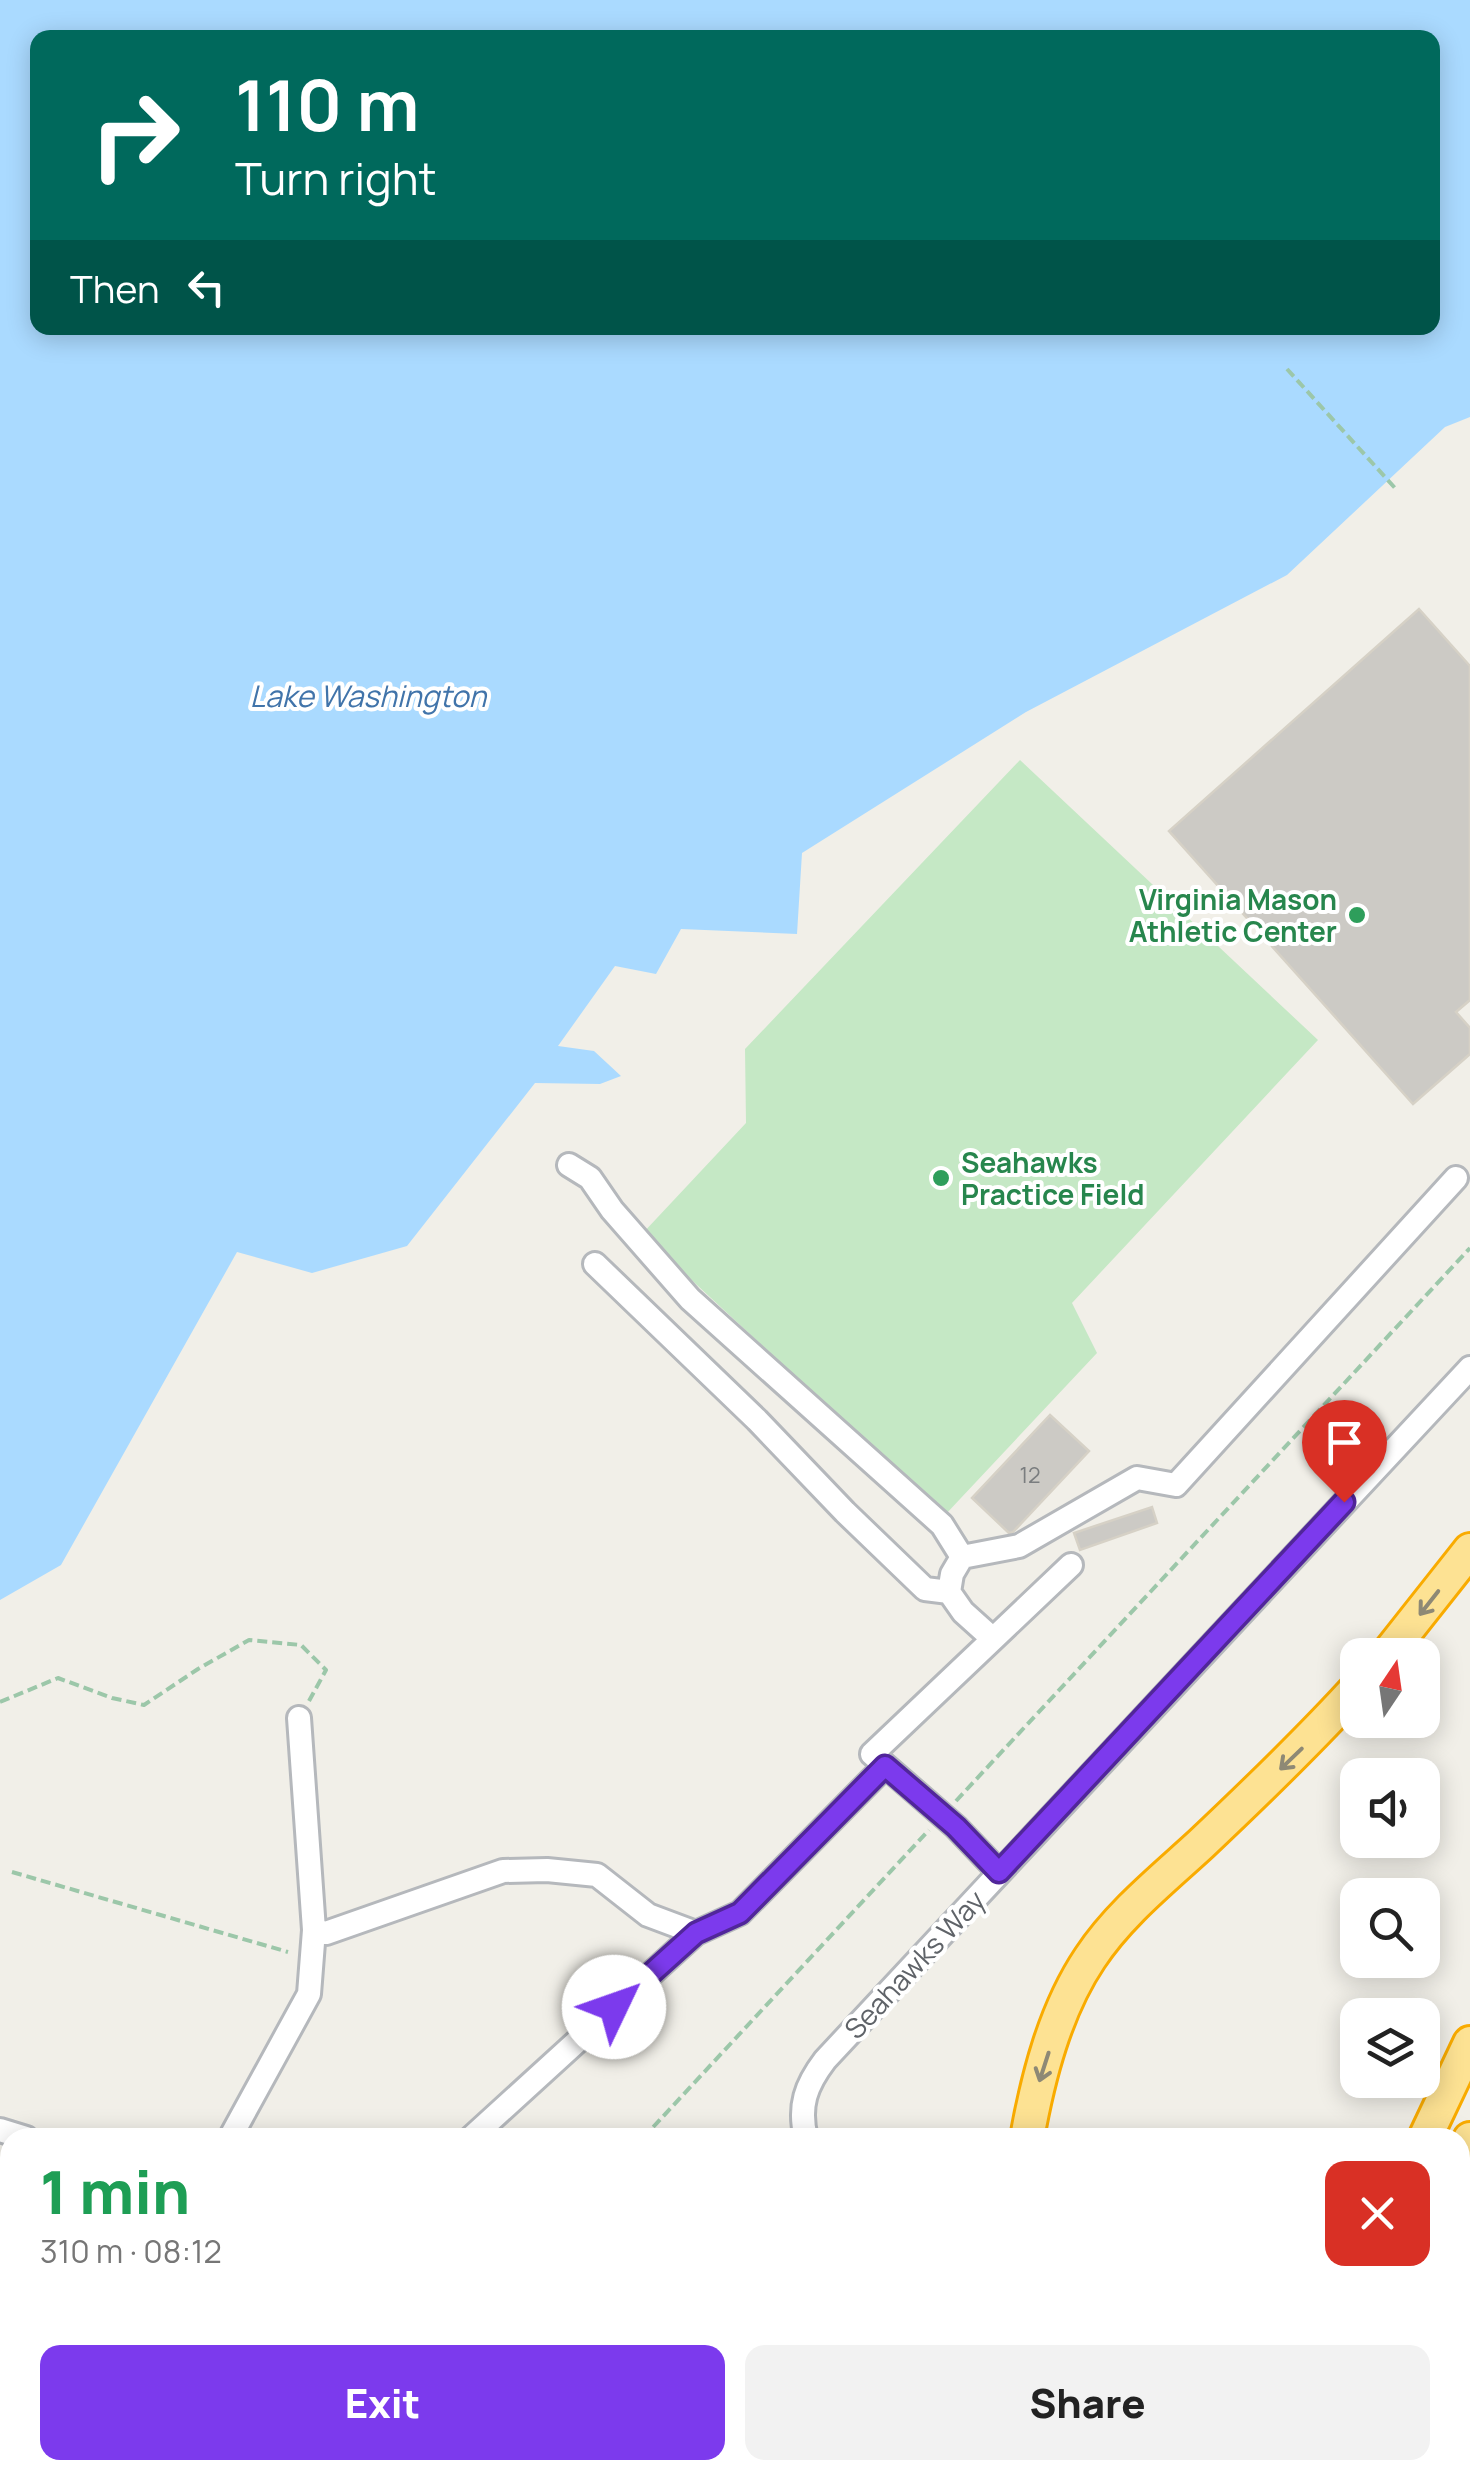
<!DOCTYPE html>
<html lang="en">
<head>
<meta charset="utf-8">
<style>
	:root { --surface:#fff; --page:#f2f2f2; --text:#222; --muted:#767676; --accent:#7c3aed }
	body { margin:0; font-family:Manrope,sans-serif; background:var(--page); color:var(--text); height:100vh; display:flex; flex-direction:column; font-size:38px; white-space:nowrap }
	* { box-sizing:border-box; margin:0 }
	p { font-size:32px; color:var(--muted) }
	.icon { flex:none; width:55px; height:55px; fill:none; stroke:currentColor; stroke-width:2; stroke-linecap:round; stroke-linejoin:round }
	.map { position:relative; flex:1; overflow:hidden }
	.panel { position:absolute; left:0px; top:2128px; width:1470px; height:352px; display:flex; flex-direction:column; background:var(--surface); border-radius:30px 30px 0 0; box-shadow:0 5px 25px #0003 }
	.panel>* { flex:none }
	.top-card { position:absolute; left:30px; top:30px; width:1410px; height:305px; border-radius:20px; box-shadow:0 5px 25px #0003; background:#00695c; color:#fff; overflow:hidden }
	.needle { width:65px; rotate:13deg }
	.tools { position:absolute; left:1340px; top:1638px; display:grid; gap:20px }
	.tools a { display:grid; place-items:center; width:100px; height:100px; border-radius:20px; background:var(--surface); box-shadow:0 5px 25px #0003; font-size:50px }
	.pin { position:absolute; display:grid; place-items:center; width:85px; height:85px; color:#fff; margin:-102px -42px; border-radius:50% 50% 50% 0; rotate:-45deg; box-shadow:0 0 10px #0007 }
	.pin .icon { rotate:45deg }
	.me { position:absolute; width:110px; margin:-55px; rotate:48deg; stroke-linejoin:round; filter:drop-shadow(0 0 8px #0008) }
	.turn { display:flex; align-items:center; gap:35px; height:210px; padding:0 40px; font-size:45px }
	.turn .icon { width:130px; height:130px; stroke-width:2.5 }
	.turn b { display:block; font-size:70px; line-height:85px }
	.then { display:flex; align-items:center; height:95px; padding:0 40px; background:#0003; gap:20px; font-size:38px }
	.round { display:grid; place-items:center; flex:none; width:105px; height:105px; border-radius:20px; background:var(--page) }
	.overview { display:flex; align-items:center; justify-content:space-between; height:170px; padding:0 40px }
	h1 { font-size:60px; font-weight:800; line-height:75px; color:#1e9e55 }
	.primary-button { display:flex; gap:20px; margin-top:auto; padding:20px 40px }
	.primary-button a { flex:1; height:115px; border-radius:20px; background:var(--accent); color:#fff; font-size:40px; font-weight:800; line-height:115px; text-align:center }
	.primary-button a+a { background:var(--page); color:var(--text) }
	.map>svg:first-child { display:block }
	.industrial { fill:#e0deda }
	.green { fill:#c5e8c5 }
	.water { fill:#aadaff; fill-rule:evenodd }
	.building { fill:#cccac5; stroke:#d6d1c6; stroke-width:2.5 }
	.lines { fill:none; stroke-linecap:round; stroke-linejoin:round }
	.minor-casing { stroke:#b5b8bc; stroke-width:28 }
	.highway-casing { stroke:#f9ab00; stroke-width:38 }
	.path { stroke:#9cc7a9; stroke-width:4; stroke-dasharray:10 5; stroke-linecap:butt }
	.minor { stroke:#fff; stroke-width:22 }
	.highway { stroke:#fde293; stroke-width:32 }
	.oneway { stroke:#8e8975 }
	.route-casing { stroke:#51269a; stroke-width:25 }
	.route { stroke:#7c3aed; stroke-width:18 }
	.leisure-dot { fill:#2e9e5b; stroke:#fff; stroke-width:4 }
	.labels { text-anchor:middle; dominant-baseline:central; stroke-width:8; stroke-linejoin:round; paint-order:stroke }
	.number-label { font-size:22px; fill:#7a7d7f }
	.leisure-label { font-size:28px; font-weight:bold; fill:#27864d; stroke:#fff; text-anchor:end }
	.street-label { font-size:28px; fill:#5f6368; stroke:#fff }
	.water-label { font-size:30px; font-style:italic; fill:#4174aa; stroke:#fff }
</style>
</head>
<body>
<div class="map">
<svg width="1470" height="2479" viewBox="0 0 1470 2479">
	<rect width="100%" height="100%" fill="#f1efe8"/>
	<!-- industrial -->
	<path class="industrial" d="M507,2470H976L974,2479H498Z"/>
	<!-- green -->
	<path class="green" d="M1020,760L1318,1040L1072,1303L1097,1353L945,1515L642,1234L746,1123L745,1049Z"/>
	<!-- water -->
	<path class="water" d="M0,0H1470V417L1445,427L1287,575L1026,712L802,853L797,934L681,929L656,974L615,966L558,1046L594,1051L621,1076L600,1084L535,1083L407,1246L312,1273L237,1252L61,1565L0,1600ZM38,38H1432V328H38Z"/>
	<!-- building -->
	<path class="building" d="M1419,609L1470,666V1000L1456,1012L1470,1028V1054L1413,1104L1169,831Z
		M1050,1415L1089,1451L1013,1532L1009,1533L972,1498Z
		M1152,1507L1157,1523L1080,1550L1074,1533Z"/>
	<g class="lines">
		<!-- minor casing -->
		<g class="minor-casing">
			<path id="minor" d="M569,1165L590,1178L612,1210L690,1299L942,1525L962,1557
				M595,1264L757,1420L845,1512L925,1589L949,1592
				M993,1639L963,1612L949,1592L952,1574L962,1557L1019,1546L1137,1478L1176,1485L1456,1178
				M999,1872L956,1827L872,1754L1071,1565
				M314,1930L326,1933L503,1871L547,1870L597,1875L648,1915L696,1933L740,1913L885,1766
				M0,2130L26,2138
				M230,2138L309,1994L314,1930L299,1718
				M471,2138L696,1933
				M806,2138C798,2106 806,2085 825,2060L1470,1368
				M1460,2215L1470,2214
				M0,2356L5,2332
				M0,2458L10,2461
				M50,2470L89,2479
				M437,2479L446,2470
				M730,2479L734,2470
				M924,2479L930,2470"/>
		</g>
		<!-- highway casing -->
		<g class="highway-casing">
			<path id="highway" d="M1387,1655L1470,1550
				M1027,2138C1038,2077 1055,2010 1090,1958C1119,1914 1163,1879 1201,1844C1255,1793 1308,1742 1358,1687
				M1425,2138L1470,2043
				M1460,2162L1470,2139
				M1008,2479L1010,2470
				M1278,2479L1282,2470
				M1326,2479L1329,2470"/>
		</g>
		<!-- path -->
		<path class="path" d="M1287,369L1395,488
			M0,1702L58,1678L112,1698L144,1705L198,1669L249,1640L301,1645L326,1670L309,1701
			M956,1801L1470,1248
			M12,1872L288,1952
			M643,2138L929,1830
			M244,2479L249,2470
			M327,2479L335,2470"/>
		<!-- minor -->
		<use href="#minor" class="minor"/>
		<!-- highway -->
		<use href="#highway" class="highway"/>
	</g>
	<!-- one-way arrows -->
	<defs><path id="oneway-shaft" d="M-6 0H5M1.5-3L5.5 0L1.5 3" fill="none" stroke-width="1.6" stroke-linecap="round" stroke-linejoin="round" transform="scale(2.5)"/></defs>
	<g class="oneway">
		<use href="#oneway-shaft" transform="translate(1429 1603) rotate(128)"/>
		<use href="#oneway-shaft" transform="translate(1291 1759) rotate(136)"/>
		<use href="#oneway-shaft" transform="translate(1044 2067) rotate(108)"/>
	</g>
	<g class="lines">
		<!-- route casing -->
		<g class="route-casing">
			<path id="route" d="M614,2007L696,1933L740,1913L885,1766L956,1827L999,1872L1344,1502"/>
		</g>
		<!-- route -->
		<use href="#route" class="route"/>
	</g>
	<!-- markers -->
	<g class="leisure-dot">
		<circle cx="1357" cy="915" r="10"/>
		<circle cx="941" cy="1178" r="10"/>
	</g>
	<g class="labels">
		<!-- number labels -->
		<g class="number-label">
			<text x="1030" y="1475">12</text>
		</g>
		<!-- leisure labels -->
		<g class="leisure-label">
			<text x="1337" y="899">Virginia Mason<tspan x="1337" dy="32">Athletic Center</tspan></text>
			<text x="961" y="1162" text-anchor="start">Seahawks<tspan x="961" dy="32">Practice Field</tspan></text>
		</g>
		<!-- street labels -->
		<g class="street-label">
			<text transform="translate(914 1964) rotate(-47)">Seahawks Way</text>
		</g>
		<!-- water labels -->
		<g class="water-label">
			<text x="368" y="695">Lake Washington</text>
		</g>
	</g>
</svg>
<div class="tools">
<a><svg class="needle" viewBox="-14 -14 28 28"><path d="M0-13l5 13h-10z" fill="#e53935"/><path d="M0 13l5-13h-10z" fill="#767676"/></svg></a>
<a><svg class="icon" aria-label="sound" viewBox="0 0 24 24"><path d="M4 9h4l5-4v14l-5-4H4zM17 9q2 3 0 6"/></svg></a>
<a><svg class="icon" aria-label="search" viewBox="0 0 24 24"><circle cx="10" cy="10" r="6"/><path d="M15 15l6 6"/></svg></a>
<a><svg class="icon" aria-label="layers" viewBox="0 0 24 24"><path d="M12 4l9 5-9 5-9-5zM3 14l9 5 9-5"/></svg></a>
</div>
<div class="pin" style="left:1344px;top:1502px;background:#d93025"><svg class="icon" aria-label="arrive" viewBox="0 0 24 24"><path d="M6 21V4h12l-3 4 3 4H6"/></svg></div>
<svg class="me" style="left:614px;top:2007px" viewBox="-20 -20 40 40"><circle r="19" fill="#fff"/><path d="M0-13L10 11 0 6-10 11z" fill="#7c3aed"/></svg>
<div class="top-card">
<div class="turn"><svg class="icon" aria-label="right" viewBox="0 0 24 24"><path d="M7 20v-9h11M14 6l5 5-5 5"/></svg><div><b>110 m</b>Turn right</div></div>
<div class="then">Then<svg class="icon" aria-label="left" viewBox="0 0 24 24"><path d="M17 20v-9H6M10 6l-5 5 5 5"/></svg></div>
</div>
<section class="panel">
<div class="overview"><div><h1>1 min</h1><p>310 m · 08:12</p></div><a class="round" style="background:#d93025;color:#fff"><svg class="icon" aria-label="close" viewBox="0 0 24 24"><path d="M6 6l12 12M18 6L6 18"/></svg></a></div>
<div class="primary-button"><a>Exit</a><a>Share</a></div>
</section>
</div>
</body>
</html>
